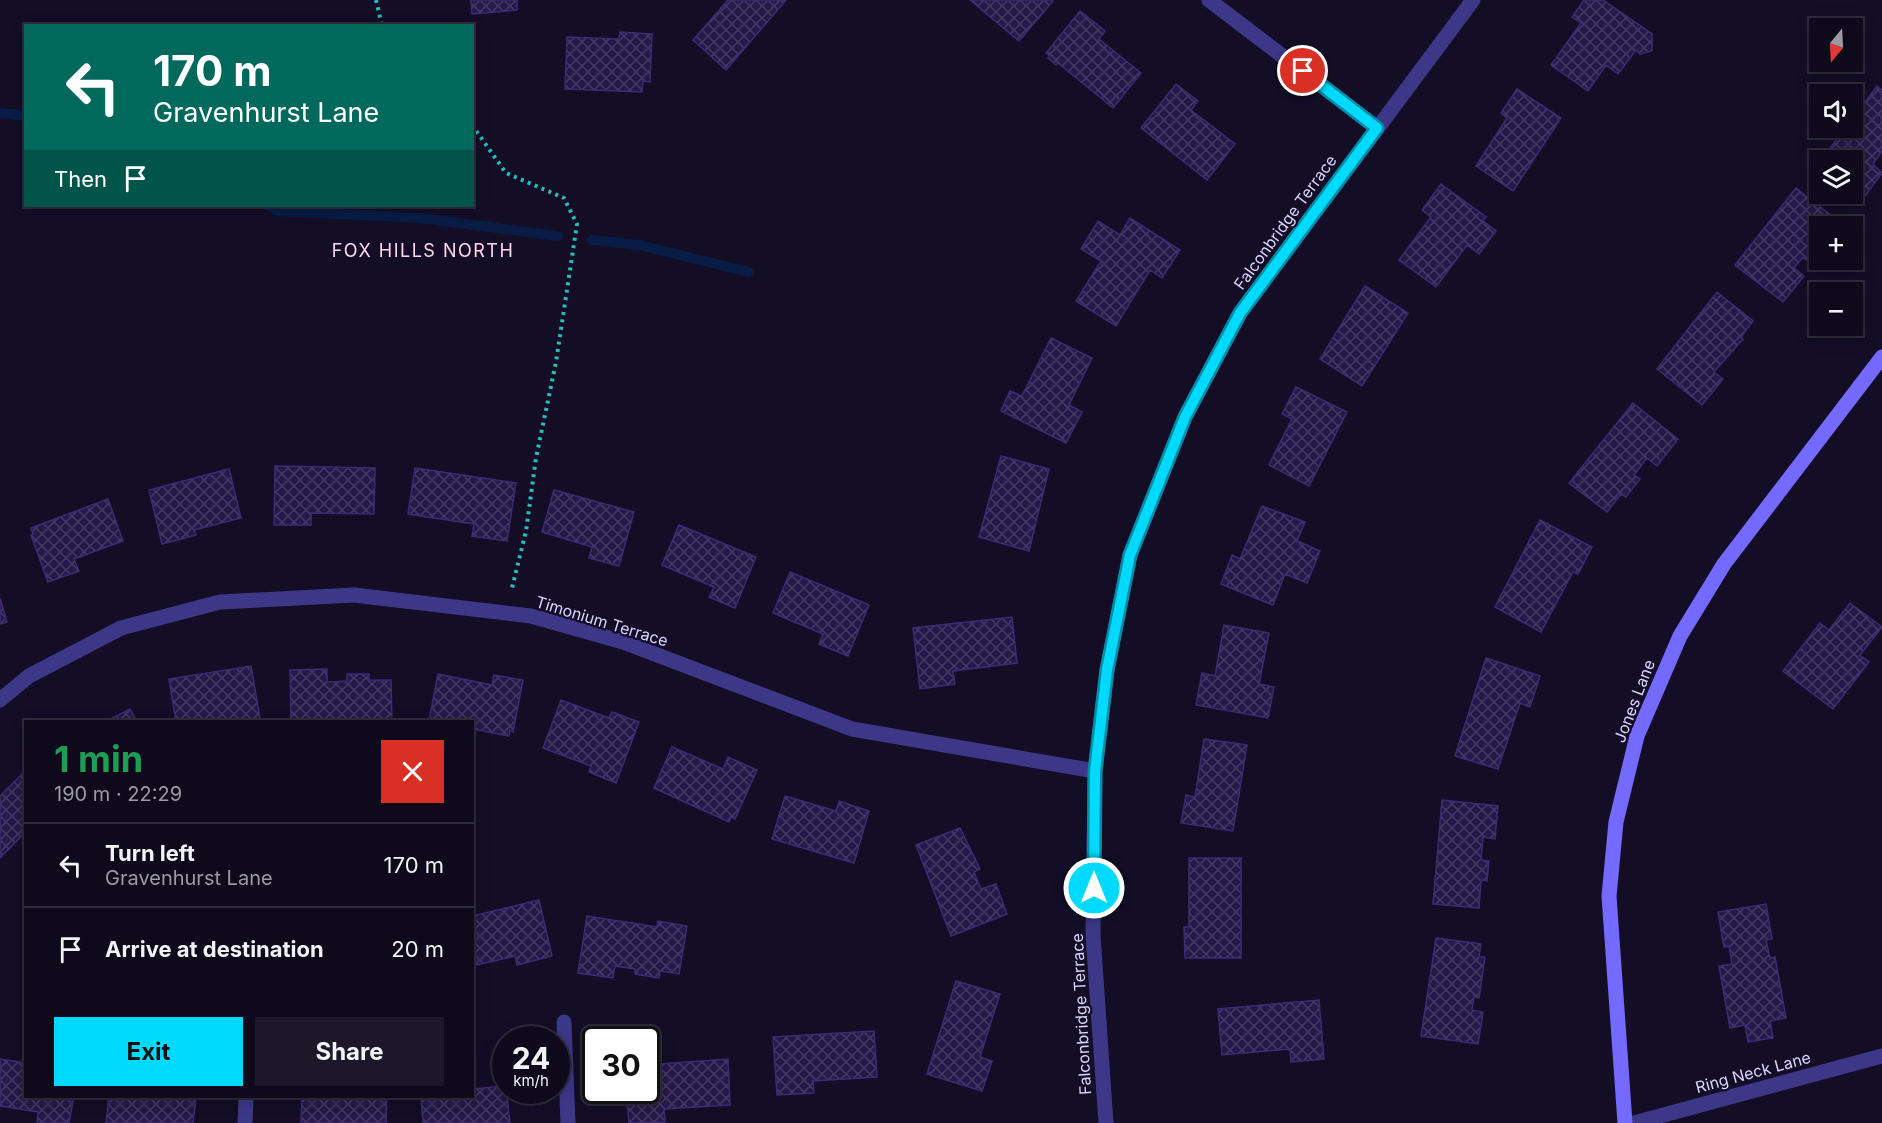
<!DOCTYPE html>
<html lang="en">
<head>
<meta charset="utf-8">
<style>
	:root { --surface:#0e0a1c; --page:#1c1829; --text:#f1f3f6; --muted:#9b9aa3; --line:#2e2b3b; --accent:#00dafe }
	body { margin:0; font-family:Inter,sans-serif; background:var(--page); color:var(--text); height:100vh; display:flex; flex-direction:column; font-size:22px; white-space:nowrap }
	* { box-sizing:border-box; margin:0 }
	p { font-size:20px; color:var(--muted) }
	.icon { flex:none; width:33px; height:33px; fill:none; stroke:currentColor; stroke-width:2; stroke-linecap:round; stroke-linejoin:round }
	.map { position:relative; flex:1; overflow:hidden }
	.side { position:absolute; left:24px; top:720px; width:450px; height:378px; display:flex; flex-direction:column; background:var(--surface); border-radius:0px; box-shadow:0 3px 15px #0003,0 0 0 2px var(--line) }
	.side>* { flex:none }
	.hud { position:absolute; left:24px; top:24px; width:450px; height:183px; border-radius:0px; box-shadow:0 3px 15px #0003,0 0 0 2px var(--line); background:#00695c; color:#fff; overflow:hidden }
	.needle { width:39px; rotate:198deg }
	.tools { position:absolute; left:1809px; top:18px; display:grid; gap:12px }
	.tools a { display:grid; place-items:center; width:54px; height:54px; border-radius:0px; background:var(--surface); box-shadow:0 3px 15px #0003,0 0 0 2px var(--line); font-size:30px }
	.speed { position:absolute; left:492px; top:1026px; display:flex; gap:12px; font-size:30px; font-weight:700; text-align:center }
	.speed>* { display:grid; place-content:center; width:78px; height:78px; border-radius:50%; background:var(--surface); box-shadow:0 3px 15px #0003,0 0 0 2px var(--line); line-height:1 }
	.speed small { font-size:15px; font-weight:400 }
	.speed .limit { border:3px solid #111; border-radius:9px; background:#fff; color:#111 }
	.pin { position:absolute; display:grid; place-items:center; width:51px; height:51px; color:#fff; margin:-26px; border:3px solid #fff; border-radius:50%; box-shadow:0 2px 6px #0007 }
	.me { position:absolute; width:66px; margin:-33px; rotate:0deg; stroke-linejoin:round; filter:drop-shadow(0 0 4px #0008) }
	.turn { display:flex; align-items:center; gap:21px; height:126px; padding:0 30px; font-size:27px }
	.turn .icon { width:78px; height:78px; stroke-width:2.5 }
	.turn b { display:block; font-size:42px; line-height:51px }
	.then { display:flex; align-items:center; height:57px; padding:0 30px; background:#0003; gap:12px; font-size:22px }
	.round { display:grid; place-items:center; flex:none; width:63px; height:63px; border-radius:0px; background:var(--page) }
	.head { display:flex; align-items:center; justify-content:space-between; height:102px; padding:0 30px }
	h1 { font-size:36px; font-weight:700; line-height:45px; color:#1e9e55 }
	.primary-button { display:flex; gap:12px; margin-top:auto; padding:12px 30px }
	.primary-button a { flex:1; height:69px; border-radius:0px; background:var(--accent); color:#111; font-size:24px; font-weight:700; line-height:69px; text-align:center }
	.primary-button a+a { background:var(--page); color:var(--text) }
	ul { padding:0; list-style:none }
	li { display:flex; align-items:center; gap:18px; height:84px; padding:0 30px; border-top:2px solid var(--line) }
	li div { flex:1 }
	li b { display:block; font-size:22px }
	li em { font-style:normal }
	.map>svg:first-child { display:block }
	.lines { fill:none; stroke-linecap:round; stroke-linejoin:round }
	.stream { stroke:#081c45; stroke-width:10 }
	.building { fill:url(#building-cross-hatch); stroke:#3c2a75; stroke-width:1.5 }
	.path { stroke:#29bcba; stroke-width:4; stroke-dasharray:3 4.5; stroke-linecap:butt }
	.lane { stroke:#3d3787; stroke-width:15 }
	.street { stroke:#3d3787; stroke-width:15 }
	.secondary { stroke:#746aff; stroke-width:15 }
	.route-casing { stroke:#008ea5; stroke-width:15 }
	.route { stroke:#00dafe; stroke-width:10 }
	.labels { text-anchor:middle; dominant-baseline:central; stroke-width:4.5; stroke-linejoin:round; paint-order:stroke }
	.street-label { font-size:16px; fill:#dad3ff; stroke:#130e26 }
	.neighbourhood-label { font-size:18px; letter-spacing:1.5px; fill:#ffd5ee; stroke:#130e26 }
</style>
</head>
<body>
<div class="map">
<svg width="1882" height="1123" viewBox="0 0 1882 1123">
	<defs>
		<pattern id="building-cross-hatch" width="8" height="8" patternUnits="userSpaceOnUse" patternTransform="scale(1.5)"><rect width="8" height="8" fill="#241948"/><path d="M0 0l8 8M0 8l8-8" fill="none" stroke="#433a63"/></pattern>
	</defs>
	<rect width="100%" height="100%" fill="#130e26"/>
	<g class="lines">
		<!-- stream -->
		<path class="stream" d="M0,113L26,116
			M269,206L277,211L420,218L558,236
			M592,240L639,245L749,272"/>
	</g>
	<!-- building -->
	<path class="building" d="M471,0H517V10L472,14Z
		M728,0H786L726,70L693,40Z
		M970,0H1052L1053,1L1019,41Z
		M1584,0H1603L1652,34V51L1640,54L1636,50L1618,74L1606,65L1588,91L1551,65L1581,23L1572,17Z
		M1080,11L1105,31L1099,39L1141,73L1113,108L1058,63L1056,65L1048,58L1050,56L1046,53Z
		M620,32L652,34L650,82L643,81L642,92L565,89L567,37L619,39Z
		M1176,84L1198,101L1191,110L1235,144L1207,180L1141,128Z
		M1877,86L1882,90V151L1873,164L1882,173L1862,200L1852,193V160H1820L1846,128H1852V119Z
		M1517,89L1561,118L1513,191L1476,166L1507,118L1501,113Z
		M1441,184L1486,217L1483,221L1496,231L1479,254L1467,245L1436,287L1399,260L1431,217L1422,210Z
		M1796,188L1832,216L1826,223L1831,226H1820V242L1806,260L1803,257L1794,268L1804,276L1783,302L1735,265Z
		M1130,218L1180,250L1162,278L1150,270L1116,326L1076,301L1101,261L1081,249L1098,221L1120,235Z
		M1365,286L1408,313L1362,386L1320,359Z
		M1717,292L1753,321L1741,337L1743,339L1714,372L1723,379L1702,405L1657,369Z
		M1051,338L1092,358L1069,405L1082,412L1066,443L1001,411L1010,391L1022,396Z
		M1296,387L1347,412L1309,486L1269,465L1292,419L1282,414Z
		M1633,403L1678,439L1657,466L1647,458L1634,475L1640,479L1626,497L1621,494L1607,512L1569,483Z
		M1001,456L1049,469L1029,551L979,537Z
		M275,466L375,468L374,514L311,513V525H274Z
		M415,468L516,483L507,541L472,536L474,524L408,514Z
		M229,469L241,518L194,530L196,535L162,544L149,490Z
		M554,490L634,512L619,566L589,558L592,547L542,532Z
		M108,499L123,541L74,559L79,571L48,582L31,535L33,534L31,528Z
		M1262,506L1305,522L1297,541L1320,551L1307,583L1285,574L1273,605L1221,584L1232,555L1240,559Z
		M1540,520L1592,547L1578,574L1573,572L1541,632L1495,607Z
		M679,525L756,557L735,608L709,597L714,587L662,565Z
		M790,572L869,605L848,656L819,644L823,634L773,613Z
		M0,598L7,622L0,624Z
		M1850,603L1882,627L1860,655L1869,662L1833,709L1783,671L1820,623L1829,630Z
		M1012,617L1017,663L953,671L955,684L920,689L913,628Z
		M1224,625L1269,633L1259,684L1274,687L1268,718L1196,705L1202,673L1215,676Z
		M1486,658L1540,676L1530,707L1520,703L1498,769L1455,756Z
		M251,666L260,718L236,722H176L169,679Z
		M327,669V682L347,681V674H369V680H391L392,722H291L290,670Z
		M438,674L492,685L494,675L523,680L513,732L510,730L509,736L472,729V722L429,721Z
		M561,700L609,718L612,712L639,722L616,783L589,772L591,766L543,748Z
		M130,709L137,722H105Z
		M1204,739L1247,745L1233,831L1181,823L1186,795L1195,797Z
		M672,747L723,769L728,757L757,770L735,819L731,817L729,822L654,788Z
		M22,774L26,778V832L0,858V796Z
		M785,796L836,811L839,801L869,811L854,863L772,839Z
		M1442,800L1498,806L1495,839L1483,837L1481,860L1489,861L1487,881L1481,880L1479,908L1433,904Z
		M960,828L980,869L974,872L981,889L996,884L1007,914L951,936L916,845Z
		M1189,858H1241V958H1185L1184,927H1189Z
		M539,900L552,956L517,965L515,956L472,966V916Z
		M1766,904L1772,939L1766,940L1770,958L1775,957L1786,1018L1770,1021L1773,1038L1748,1042L1745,1025L1730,1028L1719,966L1732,964L1729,946L1724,947L1718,912Z
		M587,916L657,927L658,921L687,926L679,974L660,971L659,978L635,974V969L615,966L613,978L578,973Z
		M1436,938L1481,944L1479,957H1485L1479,998L1474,997L1472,1010L1483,1012L1478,1044L1421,1036Z
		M956,981L1000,994L980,1057L992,1061L982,1091L927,1074Z
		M1319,1000L1324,1059L1291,1062L1290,1049L1222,1055L1218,1009Z
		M874,1031L877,1077L813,1081L814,1093L777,1095L773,1037Z
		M0,1059L26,1063V1096H74L69,1123H37L38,1112L0,1106Z
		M728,1059L730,1105L664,1109L665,1122L629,1123L626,1090H646V1065Z
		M506,1086L510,1123H423L421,1096H472V1089Z
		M109,1096L196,1098L193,1123H106Z
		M302,1096H387L386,1123H301Z"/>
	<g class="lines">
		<!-- path -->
		<path class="path" d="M376,0L382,26
			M472,125L506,173L564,198L577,224L556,362L536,458L526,531L512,588"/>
		<!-- lane -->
		<path class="lane" d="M564,1022L568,1123
			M245,1123L246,1096"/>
		<!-- street -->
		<path class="street" d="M1209,0L1377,128
			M0,700L29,676L121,628L220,602L354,595L531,616L623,642L852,729L1095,771
			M1106,1123L1093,935L1095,771L1107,670L1130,555L1185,417L1240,313L1473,0
			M1634,1123L1882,1056"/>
		<!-- secondary -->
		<path class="secondary" d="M1625,1123L1609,896L1616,822L1637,736L1680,636L1724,564L1882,357"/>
	</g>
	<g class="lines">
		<!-- route casing -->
		<g class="route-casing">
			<path id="route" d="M1094,888L1095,771L1107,670L1130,555L1185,417L1240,313L1377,128L1303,71"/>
		</g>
		<!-- route -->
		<use href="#route" class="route"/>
	</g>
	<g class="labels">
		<!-- street labels -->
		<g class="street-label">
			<text transform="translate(1285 222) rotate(-54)">Falconbridge Terrace</text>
			<text transform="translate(602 621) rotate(17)">Timonium Terrace</text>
			<text transform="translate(1634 701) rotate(-69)">Jones Lane</text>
			<text transform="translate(1081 1014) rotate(-93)">Falconbridge Terrace</text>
			<text transform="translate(1753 1072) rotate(-15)">Ring Neck Lane</text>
		</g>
		<!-- neighbourhood labels -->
		<g class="neighbourhood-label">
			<text x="423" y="250">FOX HILLS NORTH</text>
		</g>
	</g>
</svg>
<div class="tools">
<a><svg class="needle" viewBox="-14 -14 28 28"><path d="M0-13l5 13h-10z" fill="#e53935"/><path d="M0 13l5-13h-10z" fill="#9b9aa3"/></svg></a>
<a><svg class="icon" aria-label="sound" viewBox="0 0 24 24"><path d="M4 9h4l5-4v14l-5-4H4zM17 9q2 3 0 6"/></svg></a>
<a><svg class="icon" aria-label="layers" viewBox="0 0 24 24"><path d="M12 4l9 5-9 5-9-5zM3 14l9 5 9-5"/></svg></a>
<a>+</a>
<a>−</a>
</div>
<div class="speed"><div>24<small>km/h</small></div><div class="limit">30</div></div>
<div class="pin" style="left:1303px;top:71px;background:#d93025"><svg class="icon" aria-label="arrive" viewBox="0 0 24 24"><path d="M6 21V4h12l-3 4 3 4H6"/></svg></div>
<svg class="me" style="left:1094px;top:888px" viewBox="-20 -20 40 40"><circle r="17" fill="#00dafe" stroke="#fff" stroke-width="3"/><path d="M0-11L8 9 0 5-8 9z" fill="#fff"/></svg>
<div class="hud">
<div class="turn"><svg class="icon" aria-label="left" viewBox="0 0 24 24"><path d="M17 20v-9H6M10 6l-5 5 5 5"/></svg><div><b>170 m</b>Gravenhurst Lane</div></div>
<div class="then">Then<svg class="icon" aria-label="arrive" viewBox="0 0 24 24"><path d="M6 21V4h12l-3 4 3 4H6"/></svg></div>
</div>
<section class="side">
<div class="head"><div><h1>1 min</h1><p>190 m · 22:29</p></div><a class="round" style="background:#d93025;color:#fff"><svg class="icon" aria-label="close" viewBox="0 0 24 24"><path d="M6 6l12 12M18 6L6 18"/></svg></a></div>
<ul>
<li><svg class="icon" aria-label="left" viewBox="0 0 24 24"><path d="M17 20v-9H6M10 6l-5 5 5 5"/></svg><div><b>Turn left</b><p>Gravenhurst Lane</p></div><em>170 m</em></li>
<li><svg class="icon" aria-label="arrive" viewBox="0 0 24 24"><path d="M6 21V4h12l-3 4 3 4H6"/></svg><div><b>Arrive at destination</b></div><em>20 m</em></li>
</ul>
<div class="primary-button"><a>Exit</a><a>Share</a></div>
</section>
</div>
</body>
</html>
